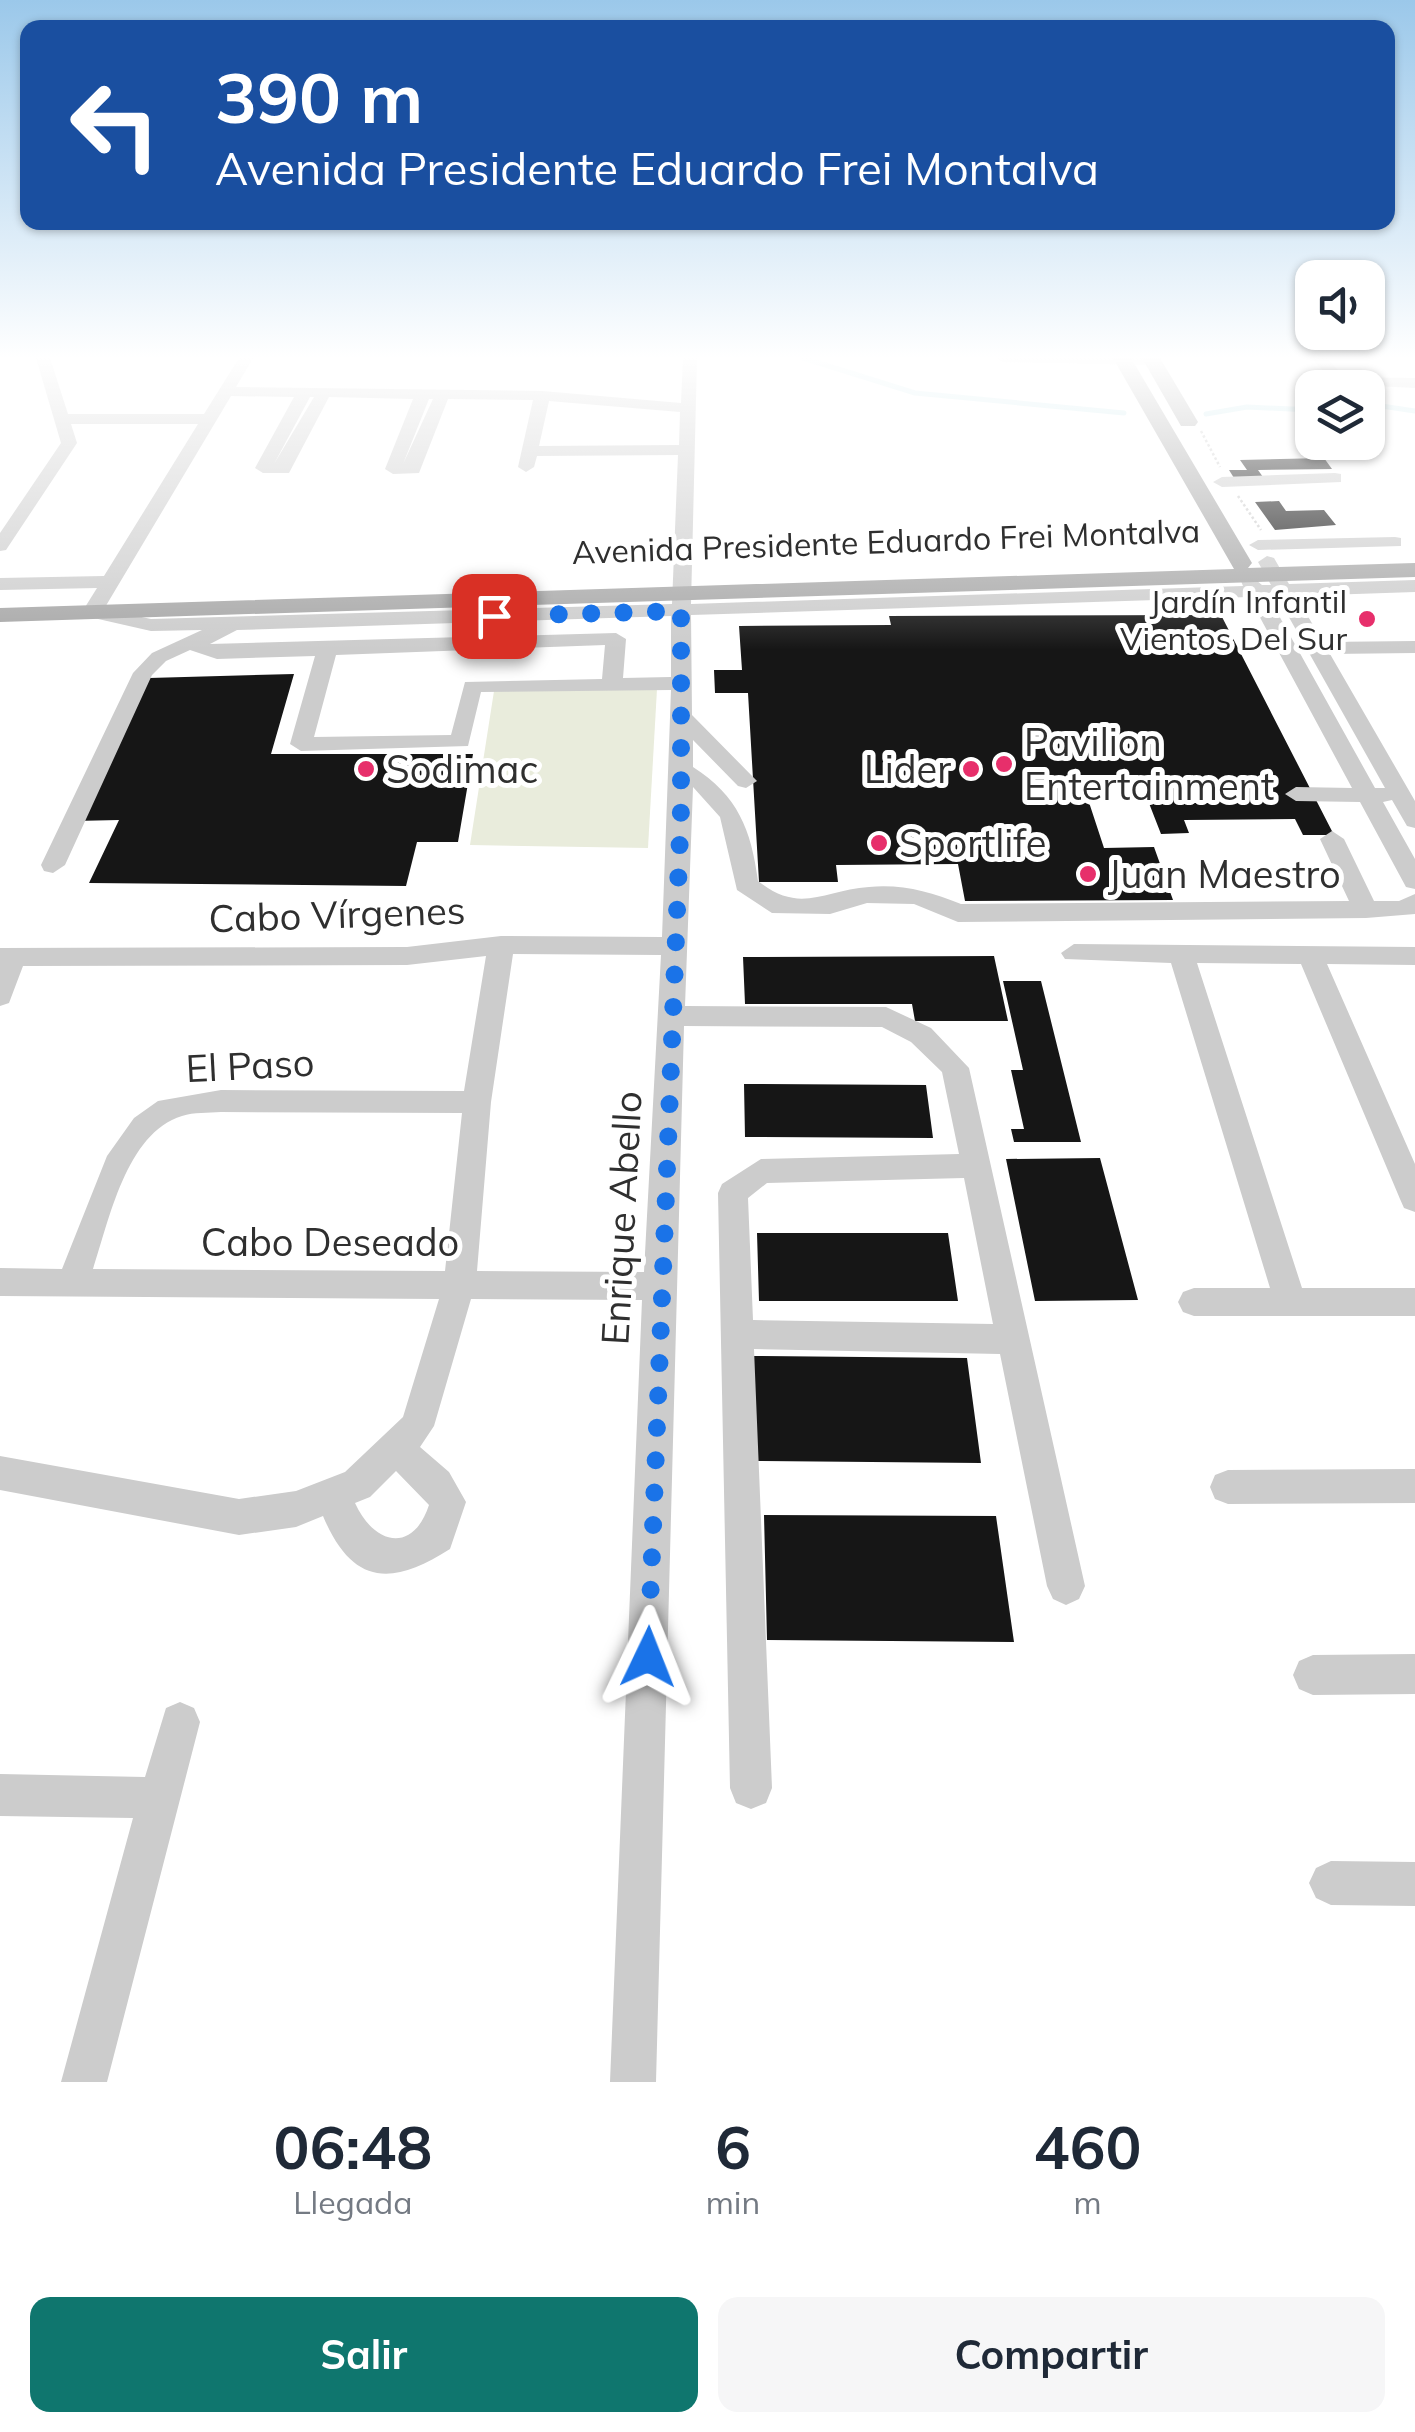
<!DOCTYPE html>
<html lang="es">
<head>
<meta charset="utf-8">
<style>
	:root { --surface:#fff; --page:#f6f6f7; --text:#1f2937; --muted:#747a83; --accent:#0f766e }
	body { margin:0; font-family:Mulish,sans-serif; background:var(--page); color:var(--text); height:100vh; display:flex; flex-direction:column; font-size:38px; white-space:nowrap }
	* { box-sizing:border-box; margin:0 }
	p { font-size:32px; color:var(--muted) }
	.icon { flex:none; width:55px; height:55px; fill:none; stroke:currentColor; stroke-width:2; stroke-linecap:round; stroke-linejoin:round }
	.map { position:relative; height:2082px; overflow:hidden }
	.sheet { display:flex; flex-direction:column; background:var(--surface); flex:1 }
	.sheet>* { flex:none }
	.top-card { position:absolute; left:20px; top:20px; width:1375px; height:210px; border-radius:20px; box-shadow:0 2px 8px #0004; background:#1a4fa0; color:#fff; overflow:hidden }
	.controls { position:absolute; left:1295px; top:260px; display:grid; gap:20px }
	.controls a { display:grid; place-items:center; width:90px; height:90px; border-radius:20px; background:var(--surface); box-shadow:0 2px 8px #0004; font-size:50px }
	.pin { position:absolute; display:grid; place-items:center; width:85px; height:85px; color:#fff; margin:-42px; border-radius:20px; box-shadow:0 5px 15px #0006 }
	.me { position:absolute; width:110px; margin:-55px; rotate:2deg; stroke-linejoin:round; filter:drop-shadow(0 0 8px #0008) }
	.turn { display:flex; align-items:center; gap:35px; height:210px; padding:0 30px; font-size:45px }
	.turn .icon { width:130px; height:130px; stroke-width:2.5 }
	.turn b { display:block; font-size:70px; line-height:85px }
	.eta { display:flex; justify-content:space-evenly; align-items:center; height:170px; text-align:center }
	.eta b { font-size:60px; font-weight:700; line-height:70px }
	.cta { display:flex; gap:20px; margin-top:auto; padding:20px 30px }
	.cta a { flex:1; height:115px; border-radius:20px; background:var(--accent); color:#fff; font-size:40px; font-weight:700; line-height:115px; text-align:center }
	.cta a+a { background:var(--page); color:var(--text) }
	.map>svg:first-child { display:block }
	.green { fill:#e9ecdc }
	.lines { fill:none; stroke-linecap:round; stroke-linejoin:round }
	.stream { stroke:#c8e7ec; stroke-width:5 }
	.building { fill:#161616 }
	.path { stroke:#ccc; stroke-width:2.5; stroke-dasharray:2.5 2.5; stroke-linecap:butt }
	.minor { fill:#ccc; fill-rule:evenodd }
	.major { fill:#a7a7a7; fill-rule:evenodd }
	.route { stroke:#1a73e8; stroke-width:18; stroke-dasharray:0 32.4 }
	.poi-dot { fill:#e72f6b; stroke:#fff; stroke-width:4 }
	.labels { text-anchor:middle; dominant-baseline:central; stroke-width:10; stroke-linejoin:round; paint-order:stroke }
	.far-street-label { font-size:32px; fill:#2f2f2f; stroke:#fff }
	.far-poi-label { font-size:32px; fill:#2f2f2f; stroke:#fff; text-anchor:end }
	.poi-label { font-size:38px; fill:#2f2f2f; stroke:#fff; text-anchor:start }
	.street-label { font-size:38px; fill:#2f2f2f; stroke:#fff }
</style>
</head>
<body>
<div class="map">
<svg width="1415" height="2082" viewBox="0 0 1415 2082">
	<rect width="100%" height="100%" fill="#fff"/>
	<!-- green -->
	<path class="green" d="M657,689L648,848L470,845L494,691Z"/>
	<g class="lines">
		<!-- stream -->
		<path class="stream" d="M803,358L915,393L1124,413
			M1368,404L1415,411
			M1206,414L1247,407L1312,410"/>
	</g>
	<!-- building -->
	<path class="building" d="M1324,458L1332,469L1258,470L1263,477L1234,478L1229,470H1247L1240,460Z
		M1279,501L1286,511L1324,510L1336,525L1275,530L1255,502Z
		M1221,615L1334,835H1303L1295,819L1184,820L1189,833L1161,834L1138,775H1080L1104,848L1154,847L1173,900L965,901L958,864L836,865L838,882H759L748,693H715L714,670H742L739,626L891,625L889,616Z
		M294,674L271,754H473L458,842H417L406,886L89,883L119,820L74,821L149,678Z
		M994,956L1008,1021H915L912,1004H745L743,957Z
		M1003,981H1041L1081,1142H1014L1011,1129H1024L1011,1070H1023Z
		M744,1084L926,1085L933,1138L745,1137Z
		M1100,1158L1138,1300L1035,1301L1006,1159Z
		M757,1233H948L958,1301H759Z
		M753,1356L967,1358L981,1463L756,1461Z
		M764,1515L996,1516L1014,1642L767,1640Z"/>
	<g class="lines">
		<!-- path -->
		<path class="path" d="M1201,431L1220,467
			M1238,496L1261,530"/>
		<!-- minor -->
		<path class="minor" d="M36,358H50L68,414H204L239,358H253L236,387L542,391L681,403L683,358H697L691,604L1243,586L1241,581L1250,575L1262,585H1271L1258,562L1267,556L1274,558L1289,584L1415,580V592L1296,596L1323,642L1415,641V653L1330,654L1415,801V828L1407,826L1392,800L1383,802L1415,859V889L1406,887L1360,802L1296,801L1285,794L1296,787L1352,788L1249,597L691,615L692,715L757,781L746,788L738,786L693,740V767C738,796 751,829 758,881C800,915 824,890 869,887C903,884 930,892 961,904L1349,901L1320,839L1332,831L1344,839L1374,901H1399L1415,894V914L1366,918L958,922L914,904L867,903L830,914L772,913L737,890L720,817L693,787L685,1006L886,1007L931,1028L969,1068L1085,1586L1079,1599L1066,1605L1053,1599L1047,1586L1000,1354L754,1349L772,1788L766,1803L751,1809L736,1803L730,1788L718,1193L722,1184L761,1159L959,1154L942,1072L911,1042L882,1027L684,1026L656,2082H610L642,1300L471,1299L434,1426L420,1447L449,1472L466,1502L450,1549C391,1587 352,1585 323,1516L296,1527L239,1535L0,1490V1456L239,1499L296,1491L345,1472L403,1417L439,1299L0,1296V1268L62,1269L107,1156L134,1118L158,1101L221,1090L464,1091L486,956L407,965L23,966L9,1003L0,1006V948L407,947L501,936L662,937L671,690L481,692L468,746L301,751L290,744L315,656L217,659L190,650L166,661L152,675L65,865L53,873L44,871L41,865L133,673L152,653L202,630L151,631L85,616L82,612L97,588L0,590V578L104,576L198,424H71L77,443L6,550L0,551V533L61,443ZM231,396L294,397L255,468L263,473H289L329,397L413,399L385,469L393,474L419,473L448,399L533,400L518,467L526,472L534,467L537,456L678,455L672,604L151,619L104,609ZM310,397H314L274,464ZM429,399H433L403,464ZM549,401L680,412L679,445L539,446ZM1268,596H1277L1385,788H1375ZM671,616V677L623,678L626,639L616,633L210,644L237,630ZM605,645L602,679L465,682L451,735L314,737L336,655ZM513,954L661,955L644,1272L477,1271L491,1102ZM221,1112L462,1113L445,1271L93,1269C109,1221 126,1133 182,1116C194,1112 208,1113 221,1112ZM964,1178L993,1324L753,1320L748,1198L767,1183ZM396,1471L429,1505C413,1554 374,1545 355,1503L370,1497Z
			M996,358H1158L1160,361L1153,365L1003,362Z
			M1311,358H1326L1345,377L1415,378V388L1336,384Z
			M1335,473L1341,474V482L1222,487L1213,482L1222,477Z
			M1395,537L1401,538V546L1258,550L1249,545L1258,540Z
			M1074,944L1415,947V965L1327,964L1415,1164V1212L1404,1208L1400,1199L1301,964L1197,963L1302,1288H1415V1316H1194L1183,1312L1178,1302L1183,1292L1194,1288H1270L1171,963L1065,959L1061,953Z
			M1415,1469V1503L1228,1504L1215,1499L1210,1487L1215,1475L1228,1470Z
			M1415,1654V1694L1313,1695L1299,1689L1293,1675L1299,1661L1313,1655Z
			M180,1702L194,1708L200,1722L107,2082H61L133,1818L0,1816V1774L145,1777L166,1708Z
			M1331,1861L1415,1862V1906L1331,1905L1316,1898L1309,1883L1316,1868Z"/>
		<!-- major -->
		<path class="major" d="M1113,358H1131L1252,563L1248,568L1415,563V577L0,622V608L1234,569Z
			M1142,358H1160L1198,422L1195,426H1181Z"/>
	</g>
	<!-- sky -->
	<linearGradient id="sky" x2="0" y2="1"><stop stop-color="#9bc8ea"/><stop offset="0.55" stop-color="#fff"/><stop offset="1" stop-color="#fff" stop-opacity="0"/></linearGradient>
	<rect width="1415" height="650" fill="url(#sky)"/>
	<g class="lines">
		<!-- route -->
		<path class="route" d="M494,616L681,611V809L648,1657"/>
	</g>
	<!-- markers -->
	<g class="poi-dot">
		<circle cx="1367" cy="619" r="10"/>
		<circle cx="1004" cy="764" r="10"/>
		<circle cx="366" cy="769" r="10"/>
		<circle cx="971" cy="769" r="10"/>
		<circle cx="879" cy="843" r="10"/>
		<circle cx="1088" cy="874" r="10"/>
	</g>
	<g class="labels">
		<!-- far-street labels -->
		<g class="far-street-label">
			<text transform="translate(886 541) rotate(-2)">Avenida Presidente Eduardo Frei Montalva</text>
		</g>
		<!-- far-poi labels -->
		<g class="far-poi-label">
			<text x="1347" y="601">Jardín Infantil<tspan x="1347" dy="37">Vientos Del Sur</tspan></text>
		</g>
		<!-- poi labels -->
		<g class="poi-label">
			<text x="1024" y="742">Pavilion<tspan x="1024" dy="44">Entertainment</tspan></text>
			<text x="386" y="769">Sodimac</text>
			<text x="951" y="769" text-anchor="end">Lider</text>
			<text x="899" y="843">Sportlife</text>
			<text x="1108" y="874">Juan Maestro</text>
		</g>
		<!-- street labels -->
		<g class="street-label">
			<text transform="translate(337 914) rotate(-2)">Cabo Vírgenes</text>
			<text transform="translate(250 1065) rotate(-3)">El Paso</text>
			<text transform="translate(621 1218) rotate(-87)">Enrique Abello</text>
			<text x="330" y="1242">Cabo Deseado</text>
		</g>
	</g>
</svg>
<div class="controls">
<a><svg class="icon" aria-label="sound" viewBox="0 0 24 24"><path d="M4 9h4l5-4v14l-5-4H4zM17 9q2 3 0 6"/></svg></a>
<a><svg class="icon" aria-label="layers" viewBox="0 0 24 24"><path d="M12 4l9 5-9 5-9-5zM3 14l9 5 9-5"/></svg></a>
</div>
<div class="pin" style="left:494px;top:616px;background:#d93025"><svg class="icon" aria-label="arrive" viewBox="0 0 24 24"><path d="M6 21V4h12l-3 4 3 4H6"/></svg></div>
<svg class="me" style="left:648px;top:1657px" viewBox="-20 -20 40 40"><path d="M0-17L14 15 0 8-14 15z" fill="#1a73e8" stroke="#fff" stroke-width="4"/></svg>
<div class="top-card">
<div class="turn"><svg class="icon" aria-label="left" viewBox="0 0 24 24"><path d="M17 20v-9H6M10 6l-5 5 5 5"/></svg><div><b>390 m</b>Avenida Presidente Eduardo Frei Montalva</div></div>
</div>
</div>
<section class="sheet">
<div class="eta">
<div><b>06:48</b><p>Llegada</p></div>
<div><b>6</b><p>min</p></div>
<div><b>460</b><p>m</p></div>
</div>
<div class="cta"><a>Salir</a><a>Compartir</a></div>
</section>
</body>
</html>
